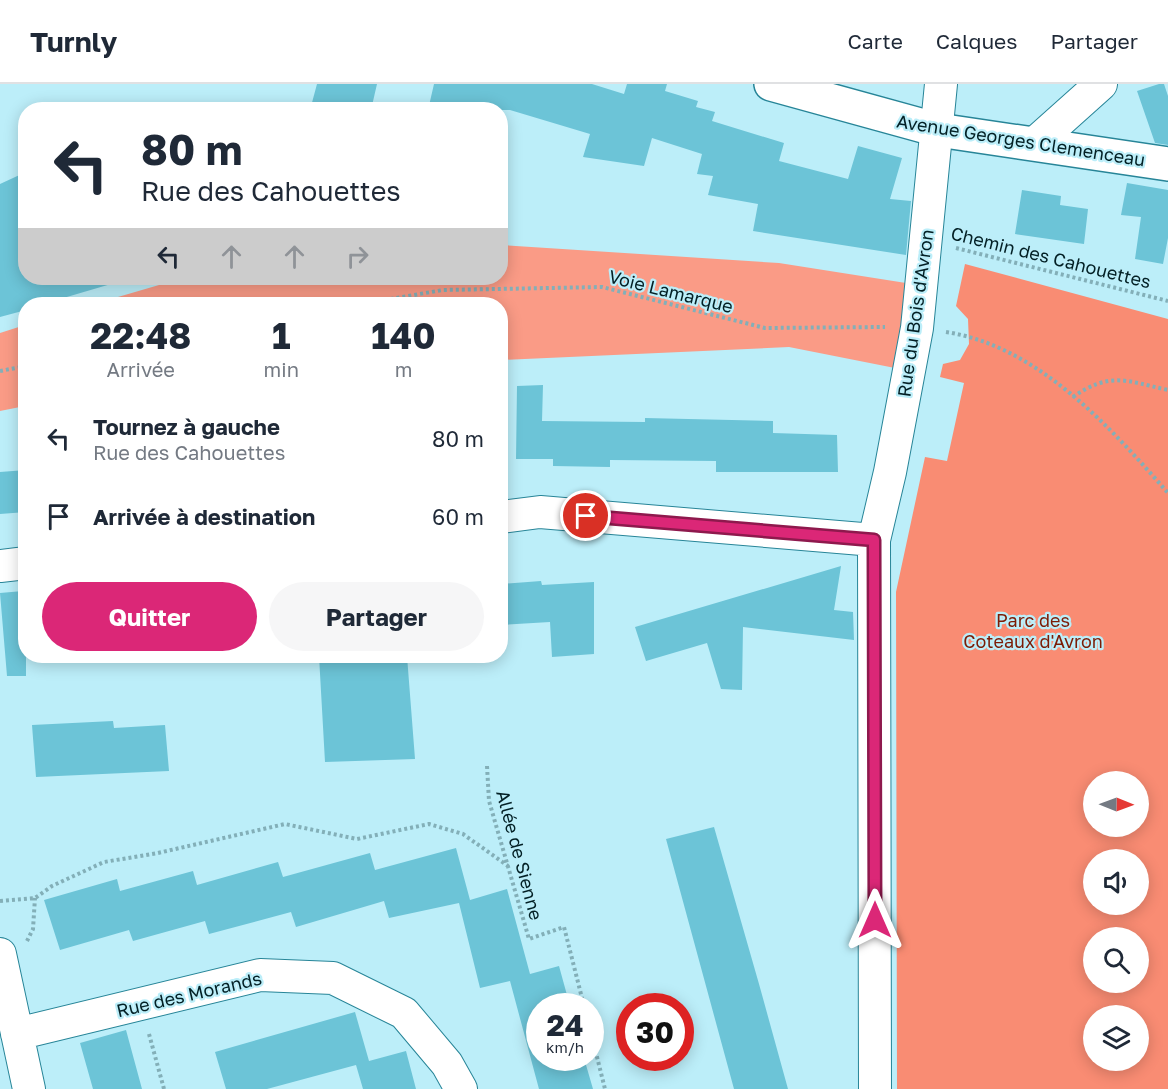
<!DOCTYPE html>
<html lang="fr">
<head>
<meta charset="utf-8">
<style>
	:root { --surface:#fff; --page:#f6f6f7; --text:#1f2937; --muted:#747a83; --line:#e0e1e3; --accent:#db2777 }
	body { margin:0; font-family:"Golos Text",sans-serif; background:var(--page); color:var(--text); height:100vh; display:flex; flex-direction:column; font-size:22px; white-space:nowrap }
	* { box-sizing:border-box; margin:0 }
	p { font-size:20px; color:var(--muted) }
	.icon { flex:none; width:33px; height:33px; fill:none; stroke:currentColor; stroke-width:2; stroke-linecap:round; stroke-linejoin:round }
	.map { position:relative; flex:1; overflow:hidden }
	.side { position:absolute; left:18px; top:213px; width:490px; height:366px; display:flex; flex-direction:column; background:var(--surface); border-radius:24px; box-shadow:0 3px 15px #0003 }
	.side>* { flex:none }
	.hud { position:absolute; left:18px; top:18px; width:490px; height:183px; border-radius:24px; box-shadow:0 3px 15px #0003; background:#fff; color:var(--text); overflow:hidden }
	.needle { width:39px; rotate:91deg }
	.buttons { position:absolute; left:1083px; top:687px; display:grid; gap:12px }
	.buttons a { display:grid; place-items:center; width:66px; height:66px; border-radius:50%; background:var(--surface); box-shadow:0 3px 15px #0003; font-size:30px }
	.speed { position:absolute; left:526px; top:909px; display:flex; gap:12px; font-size:30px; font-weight:700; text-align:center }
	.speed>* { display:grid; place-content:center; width:78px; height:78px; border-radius:50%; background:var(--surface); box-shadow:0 3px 15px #0003; line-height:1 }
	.speed small { font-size:15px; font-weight:400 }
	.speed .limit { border:9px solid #d22; background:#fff; color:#111 }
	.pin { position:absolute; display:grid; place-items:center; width:51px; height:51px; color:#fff; margin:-26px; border:3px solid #fff; border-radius:50%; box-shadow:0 2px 6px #0007 }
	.me { position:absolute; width:66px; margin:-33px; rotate:0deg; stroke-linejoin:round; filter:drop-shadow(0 0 4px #0008) }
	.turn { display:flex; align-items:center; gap:21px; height:126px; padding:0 24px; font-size:27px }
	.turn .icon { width:78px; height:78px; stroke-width:2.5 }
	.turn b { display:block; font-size:42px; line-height:51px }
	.lanes { display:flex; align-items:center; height:57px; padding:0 24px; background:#0003; justify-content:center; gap:30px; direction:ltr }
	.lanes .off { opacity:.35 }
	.eta { display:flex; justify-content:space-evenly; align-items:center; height:102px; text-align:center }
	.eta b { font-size:36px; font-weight:700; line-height:42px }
	.primary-button { display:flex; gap:12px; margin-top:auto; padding:12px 24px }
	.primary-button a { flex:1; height:69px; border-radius:36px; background:var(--accent); color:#fff; font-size:24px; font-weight:700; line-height:69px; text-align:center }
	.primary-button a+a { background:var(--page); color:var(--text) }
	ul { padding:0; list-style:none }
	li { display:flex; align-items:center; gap:18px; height:78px; padding:0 24px }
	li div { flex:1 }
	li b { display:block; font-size:22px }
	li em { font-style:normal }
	header { display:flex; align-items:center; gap:36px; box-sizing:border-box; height:84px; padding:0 30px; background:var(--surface); border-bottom:2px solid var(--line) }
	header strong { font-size:28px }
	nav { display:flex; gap:33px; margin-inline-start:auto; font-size:21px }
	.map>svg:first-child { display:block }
	.green { fill:#fa9b86 }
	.forest { fill:#f98c73; fill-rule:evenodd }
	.building { fill:#6cc4d7 }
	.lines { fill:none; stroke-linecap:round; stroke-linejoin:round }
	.street-casing { stroke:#278598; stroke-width:34 }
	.secondary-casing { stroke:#278598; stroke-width:36 }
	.path { stroke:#83afb8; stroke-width:4; stroke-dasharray:3 3; stroke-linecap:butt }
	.street { stroke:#fff; stroke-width:32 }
	.secondary { stroke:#fff; stroke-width:33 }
	.route-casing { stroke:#8e194d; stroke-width:15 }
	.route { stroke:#db2777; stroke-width:10 }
	.labels { text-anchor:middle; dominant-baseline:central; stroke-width:4.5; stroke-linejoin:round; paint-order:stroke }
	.street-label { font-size:18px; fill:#032025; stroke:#bceef9 }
	.park-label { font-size:18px; fill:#7c1c06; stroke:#bceef9 }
</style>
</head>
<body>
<header>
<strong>Turnly</strong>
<nav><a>Carte</a><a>Calques</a><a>Partager</a></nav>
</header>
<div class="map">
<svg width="1168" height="1005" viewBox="0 0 1168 1005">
	<rect width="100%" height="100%" fill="#bceef9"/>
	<!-- green -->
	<path class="green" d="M501,161L779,179L906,199L900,285L789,263L501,276V220H94L183,194H501Z
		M25,241V322L0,327V249Z"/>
	<!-- forest -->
	<path class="forest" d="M965,180L1168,235V1005H897L896,508L925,373L947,377L964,299L940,293L943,280L960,276L969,260L968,235L956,222ZM1094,698H1138V742H1094ZM1094,776H1138V820H1094ZM1094,854H1138V898H1094ZM1094,932H1138V976H1094Z"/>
	<!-- building -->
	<path class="building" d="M317,0H377L371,26H310Z
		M434,0H592L624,10L627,0H667L665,7L698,17L696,23L715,28L712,37L784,59L779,77L848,95L858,62L902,74L890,115L911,117L906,171L753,147L758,120L708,111L713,92L697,90L702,70L652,54L644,82L583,73L590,50L510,26H428Z
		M1159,0H1164L1168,12V61L1155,59L1137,7Z
		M26,88V194H110L111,200L43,220H26V226L0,233V100Z
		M1127,99L1168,106V154L1163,180L1135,175L1141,133L1121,131Z
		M1022,106L1061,112L1060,121L1088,125L1084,160L1015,150Z
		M543,301L542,337L645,338V334L773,337V349L837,351L838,388H716V377L610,376V383L553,382V375H516L517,302Z
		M26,386V428L0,430V388Z
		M841,482L834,526L853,528L854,556L743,543L742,606L721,605L707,559L646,577L635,543Z
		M541,497L542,501L594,498V570L552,573L550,538L501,541V500Z
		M23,507L26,510V592H7L0,509Z
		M319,572H407L415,675L325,678Z
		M113,637L114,644L165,641L169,687L36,693L32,641Z
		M714,743L759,900L788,1005H734L666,755Z
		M456,764L470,816L507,805L530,890L559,882L570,922H540V974H584L593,1005H539L510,897L480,904L459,819L389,834L384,817L296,843L291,828L209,850L205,837L133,857L129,846L60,866L44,816L117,795L120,807L193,787L197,801L278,778L283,793L370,769L375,786Z
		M355,928L369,977L406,967L416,1005H363L356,981L267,1005H226L215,968Z
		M126,946L142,1005H93L80,959Z"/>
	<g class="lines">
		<!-- street casing -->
		<g class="street-casing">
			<path id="street" d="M1034,60L1101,0
				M501,433L540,428L874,456
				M0,482L26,479
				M0,870L29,1005
				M17,950L260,891L333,894L404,929L447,980L461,1005
				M875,1005L874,456L890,388L917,244L941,0"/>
		</g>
		<!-- secondary casing -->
		<g class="secondary-casing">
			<path id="secondary" d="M771,0L938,46L1168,80"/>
		</g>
		<!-- path -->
		<path class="path" d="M956,164L1168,217
			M361,220L443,206L602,203L765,244L885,243
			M946,248C1038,262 1110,343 1168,409
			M0,287L26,282
			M1073,313C1110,287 1127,297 1168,306
			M487,682L489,717L529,855L564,843L584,922
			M0,817L35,814L52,802L104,778L158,769L285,740L357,755L429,740L463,750L508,782
			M27,857L33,845L35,814
			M591,949L605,1005
			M149,950L164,1005"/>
		<!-- street -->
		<use href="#street" class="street"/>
		<!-- secondary -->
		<use href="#secondary" class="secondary"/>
	</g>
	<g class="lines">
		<!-- route casing -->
		<g class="route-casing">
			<path id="route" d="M586,432L874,456L875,836"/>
		</g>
		<!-- route -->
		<use href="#route" class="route"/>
	</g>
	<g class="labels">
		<!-- street labels -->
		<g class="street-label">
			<text transform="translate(1021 56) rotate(9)">Avenue Georges Clemenceau</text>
			<text transform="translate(1051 173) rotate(14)">Chemin des Cahouettes</text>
			<text transform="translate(671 207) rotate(14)">Voie Lamarque</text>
			<text transform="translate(915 229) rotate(-82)">Rue du Bois d'Avron</text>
			<text transform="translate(520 771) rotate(75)">Allée de Sienne</text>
			<text transform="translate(189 910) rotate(-13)">Rue des Morands</text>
		</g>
		<!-- park labels -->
		<g class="park-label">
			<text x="1033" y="536">Parc des<tspan x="1033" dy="21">Coteaux d'Avron</tspan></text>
		</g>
	</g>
</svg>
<div class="buttons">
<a><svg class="needle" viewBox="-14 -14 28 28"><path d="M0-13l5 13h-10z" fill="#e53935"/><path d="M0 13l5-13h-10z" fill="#747a83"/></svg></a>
<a><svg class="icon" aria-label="sound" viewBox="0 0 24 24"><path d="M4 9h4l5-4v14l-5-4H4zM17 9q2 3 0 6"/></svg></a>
<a><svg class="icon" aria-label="search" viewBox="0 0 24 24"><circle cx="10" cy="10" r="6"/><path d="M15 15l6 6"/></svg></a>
<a><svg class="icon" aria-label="layers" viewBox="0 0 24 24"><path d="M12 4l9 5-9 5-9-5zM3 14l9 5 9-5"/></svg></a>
</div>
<div class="speed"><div>24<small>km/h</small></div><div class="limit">30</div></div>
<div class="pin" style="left:586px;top:432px;background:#d93025"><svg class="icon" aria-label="arrive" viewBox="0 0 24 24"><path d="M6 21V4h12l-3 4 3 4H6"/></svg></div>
<svg class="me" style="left:875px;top:836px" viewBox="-20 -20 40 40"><path d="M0-17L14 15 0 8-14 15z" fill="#db2777" stroke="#fff" stroke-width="4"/></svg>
<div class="hud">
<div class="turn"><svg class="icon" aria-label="left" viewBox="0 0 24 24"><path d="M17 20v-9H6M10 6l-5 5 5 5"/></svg><div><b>80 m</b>Rue des Cahouettes</div></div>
<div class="lanes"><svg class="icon" aria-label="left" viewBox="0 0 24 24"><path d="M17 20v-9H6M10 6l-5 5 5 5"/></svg><svg class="icon off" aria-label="ahead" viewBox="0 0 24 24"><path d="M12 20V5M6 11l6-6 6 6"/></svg><svg class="icon off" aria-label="ahead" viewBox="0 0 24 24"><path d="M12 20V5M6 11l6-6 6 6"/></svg><svg class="icon off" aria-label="right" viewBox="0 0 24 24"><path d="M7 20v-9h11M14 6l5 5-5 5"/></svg></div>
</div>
<section class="side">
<div class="eta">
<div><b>22:48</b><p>Arrivée</p></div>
<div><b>1</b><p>min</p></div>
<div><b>140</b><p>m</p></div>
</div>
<ul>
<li><svg class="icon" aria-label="left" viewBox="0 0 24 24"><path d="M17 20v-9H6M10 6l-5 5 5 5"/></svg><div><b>Tournez à gauche</b><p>Rue des Cahouettes</p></div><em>80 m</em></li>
<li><svg class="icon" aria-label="arrive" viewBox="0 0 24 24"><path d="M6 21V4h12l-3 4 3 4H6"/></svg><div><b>Arrivée à destination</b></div><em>60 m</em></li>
</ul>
<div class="primary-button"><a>Quitter</a><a>Partager</a></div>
</section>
</div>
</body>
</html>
